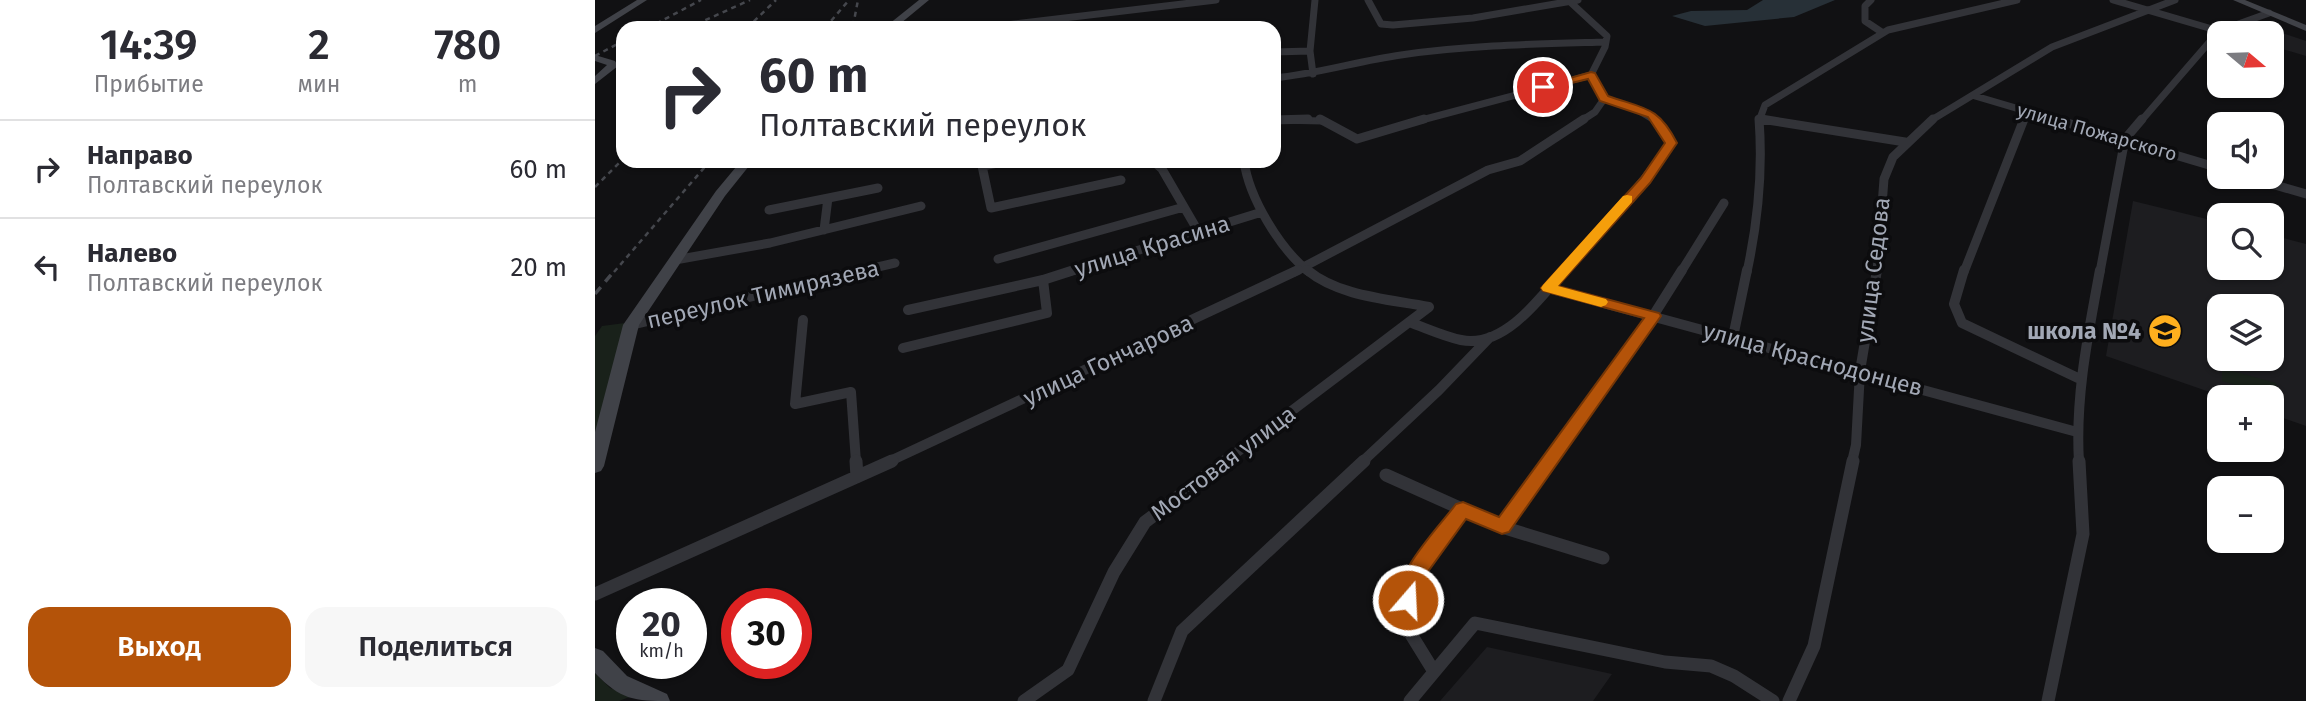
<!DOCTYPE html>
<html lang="ru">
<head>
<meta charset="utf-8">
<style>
	:root { --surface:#fff; --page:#f7f7f7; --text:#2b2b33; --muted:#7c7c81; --line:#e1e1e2; --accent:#b45309 }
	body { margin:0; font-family:"Fira Sans",sans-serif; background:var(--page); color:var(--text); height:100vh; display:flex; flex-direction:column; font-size:26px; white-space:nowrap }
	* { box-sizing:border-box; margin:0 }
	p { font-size:23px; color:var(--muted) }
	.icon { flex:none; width:38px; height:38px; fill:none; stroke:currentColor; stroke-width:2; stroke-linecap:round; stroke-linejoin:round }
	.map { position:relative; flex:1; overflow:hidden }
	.drawer { display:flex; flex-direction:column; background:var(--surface); width:595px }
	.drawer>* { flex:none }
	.banner { position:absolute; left:21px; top:21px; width:665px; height:147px; border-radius:21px; box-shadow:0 2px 5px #0004; background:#fff; color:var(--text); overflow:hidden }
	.needle { width:46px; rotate:109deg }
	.tools { position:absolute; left:1612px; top:21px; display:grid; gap:14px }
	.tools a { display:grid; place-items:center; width:77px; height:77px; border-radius:14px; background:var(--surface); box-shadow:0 2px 5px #0004; font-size:35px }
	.speed { position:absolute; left:21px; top:588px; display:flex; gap:14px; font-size:35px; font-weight:700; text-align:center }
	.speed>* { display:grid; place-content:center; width:91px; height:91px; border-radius:50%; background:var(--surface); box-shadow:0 2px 5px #0004; line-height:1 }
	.speed small { font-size:18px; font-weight:400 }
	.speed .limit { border:10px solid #d22; background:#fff; color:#111 }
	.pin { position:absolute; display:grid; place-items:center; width:60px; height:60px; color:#fff; margin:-30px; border:4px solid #fff; border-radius:50%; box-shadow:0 2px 7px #0007 }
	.me { position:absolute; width:77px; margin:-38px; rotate:19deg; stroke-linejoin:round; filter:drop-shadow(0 0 5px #0008) }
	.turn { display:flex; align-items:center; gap:24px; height:147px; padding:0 28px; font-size:32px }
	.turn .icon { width:91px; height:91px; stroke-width:2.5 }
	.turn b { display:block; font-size:49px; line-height:60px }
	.eta { display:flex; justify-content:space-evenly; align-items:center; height:119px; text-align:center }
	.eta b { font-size:42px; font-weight:600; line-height:49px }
	.action { display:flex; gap:14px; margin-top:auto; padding:14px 28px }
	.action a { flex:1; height:80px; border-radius:21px; background:var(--accent); color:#fff; font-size:28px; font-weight:600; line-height:80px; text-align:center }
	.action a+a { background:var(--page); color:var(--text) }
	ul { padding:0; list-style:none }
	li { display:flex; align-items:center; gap:21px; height:98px; padding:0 28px; border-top:2px solid var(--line) }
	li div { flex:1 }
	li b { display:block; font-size:26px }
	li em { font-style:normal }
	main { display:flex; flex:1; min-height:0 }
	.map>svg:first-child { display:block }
	.built { fill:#1d1d20; fill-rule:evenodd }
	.green { fill:#19211a }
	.water { fill:#273037 }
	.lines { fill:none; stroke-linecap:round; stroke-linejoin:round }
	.minor-far3 { stroke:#323338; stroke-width:7 }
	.minor-far2 { stroke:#323338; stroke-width:9 }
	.minor-far1 { stroke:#323338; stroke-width:10 }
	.minor { stroke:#323338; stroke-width:13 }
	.secondary { fill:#404248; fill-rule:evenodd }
	.rail-far1 { stroke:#45474d; stroke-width:2.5; stroke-dasharray:5 4.5; stroke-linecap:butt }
	.rail { stroke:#45474d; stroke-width:3.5; stroke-dasharray:9 7; stroke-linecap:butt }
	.route { fill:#b45309; stroke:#753606; stroke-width:2 }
	.slow { fill:#f59e0b }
	.labels { text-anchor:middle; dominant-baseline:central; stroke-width:7; stroke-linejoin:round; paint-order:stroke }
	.far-street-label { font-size:19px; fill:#a2a8b5; stroke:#0c0c0e }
	.street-label { font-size:23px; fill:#a2a8b5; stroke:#0c0c0e }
	.poi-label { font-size:23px; font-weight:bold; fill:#a2a8b5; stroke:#0c0c0e; text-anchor:end }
</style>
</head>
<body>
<main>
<section class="drawer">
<div class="eta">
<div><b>14:39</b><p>Прибытие</p></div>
<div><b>2</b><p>мин</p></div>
<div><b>780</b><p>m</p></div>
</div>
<ul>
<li><svg class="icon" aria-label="right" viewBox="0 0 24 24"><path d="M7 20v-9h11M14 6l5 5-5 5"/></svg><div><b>Направо</b><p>Полтавский переулок</p></div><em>60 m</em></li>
<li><svg class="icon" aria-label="left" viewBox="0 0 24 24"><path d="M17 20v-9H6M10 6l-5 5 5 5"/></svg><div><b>Налево</b><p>Полтавский переулок</p></div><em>20 m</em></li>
</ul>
<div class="action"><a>Выход</a><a>Поделиться</a></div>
</section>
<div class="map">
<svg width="1711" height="701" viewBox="0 0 1711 701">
	<rect width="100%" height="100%" fill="#111113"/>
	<!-- built -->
	<path class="built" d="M1661,24L1711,41V56L1677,46L1676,33H1636Z
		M1538,201L1624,222V268H1676L1677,235L1711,244V426L1677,414L1676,397H1629L1511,356ZM1624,306H1676V359H1624Z
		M892,647L1017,674L998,701H845Z"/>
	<!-- green -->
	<path class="green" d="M30,323L0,435V336L7,326Z
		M1627,368L1681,383L1682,397L1627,381Z
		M0,673L15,688L37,696L24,701H0Z"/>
	<!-- water -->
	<path class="water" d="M1168,0H1240L1199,17L1110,26L1077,16L1096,11L1152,10Z"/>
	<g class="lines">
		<!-- minor-far3 -->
		<path class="minor-far3" d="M773,0L786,24L798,25L878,18L983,0
			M973,0L1012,36L1010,47L996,75L1009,99
			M1276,0L1270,6V21L1288,33
			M1518,0L1624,31
			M385,28L621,0
			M679,52L715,51
			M718,74L715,51L720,0
			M679,78C722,74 763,61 806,55C874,45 943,44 1011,42
			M1380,96L1465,121
			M1009,99L1041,109L1061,121
			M1164,119L1179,121
			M679,120L729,121
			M823,121L996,75
			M986,121L1000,112L1009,99
			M1164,121L1170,105L1293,30L1422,0
			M1335,121L1457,47L1580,0
			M1428,121L1432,112
			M1546,121L1624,31L1674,13"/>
		<!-- minor-far2 -->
		<path class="minor-far2" d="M725,119L762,139L829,119
			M1166,119L1310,142
			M1459,119L1624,168
			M679,120L713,119
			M386,161L396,208L526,180
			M558,161L567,169L603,231
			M649,161C654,198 685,249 714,272
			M388,166L412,161
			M1653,177L1711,194
			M174,210L283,188
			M229,230L233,198
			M403,259L589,207
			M80,260L175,243L326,206
			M261,272L300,263
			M473,272L667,212
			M699,272L893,170L925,161L989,119
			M968,272C1004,229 1045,190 1076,143L1059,119
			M1086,272L1129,203
			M1152,272C1163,221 1168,171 1164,119
			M1282,272L1289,179L1298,157L1338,119
			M1369,272L1429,119
			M1505,272L1530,139L1547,119"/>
		<!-- minor-far1 -->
		<path class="minor-far1" d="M712,270C745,297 794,299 834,307
			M1369,270L1359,304L1367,323L1485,379
			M953,288L1482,432
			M313,310L448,280L479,270
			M208,320L200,404L256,392L261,462
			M814,322C831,328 848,336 866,340C908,349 946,298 969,270
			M36,325L268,270
			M1138,337L1152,270
			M308,348L452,313L448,280
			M293,462L703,270
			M629,462L834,307
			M767,462L844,390L895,337
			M953,462L1058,316L1087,270
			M1257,462L1261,445L1265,371L1282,270
			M1484,462C1480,397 1493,335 1505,270"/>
		<!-- minor -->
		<path class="minor" d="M261,461L262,477
			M791,475L907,527L1008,558
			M907,527L954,461
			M0,594L297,461
			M838,670L809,623L817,577L868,509
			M429,701L473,670L519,572L550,522L631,461
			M559,701L587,631L769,461
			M815,701L880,623L1070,662L1116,666L1139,676L1178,701
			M1194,701L1219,646L1258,461
			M1453,701L1488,534L1484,461"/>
		<!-- secondary -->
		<path class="secondary" d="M42,0H52L0,33V26Z
			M324,0H334L300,28H289Z
			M1638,0H1650L1711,25V31Z
			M0,55L20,61L23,66L0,84V76L12,65L0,61Z
			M146,161H158L130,196L44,325L9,466L6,471L0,473V432L28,325L121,191Z
			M0,648L8,651L32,676L72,694L75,701C39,701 26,700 0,673Z"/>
		<!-- rail-far1 -->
		<path class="rail-far1" d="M258,26L263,0
			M53,28L106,0
			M93,28L155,0
			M152,28L181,0
			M230,28L254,0
			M0,56L28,41
			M0,187L28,159
			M19,272L115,161"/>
		<!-- rail -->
		<path class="rail" d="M0,294L20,270"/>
	</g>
	<!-- route -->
	<path class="route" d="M996,72L1000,73L1013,96C1050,109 1063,106 1082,143L1055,183L963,286L1064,313L1066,316L914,532L907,534L871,519L827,580L820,606L813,609L806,606C792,579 845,526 861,504L868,502L904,517L1049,318L948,291L946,288L1046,178L1070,143L1053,117L1005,101L993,79L948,90L943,87Z"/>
	<!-- slow -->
	<path class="slow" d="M1032,195L1037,196V202L963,286L1011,299L1013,302L1011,305L1006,307L948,291L946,288L948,285L1028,196Z"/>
	<!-- icons -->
	<defs>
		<g id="school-disc" transform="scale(1.75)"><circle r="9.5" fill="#feaf1e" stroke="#0c0c0e"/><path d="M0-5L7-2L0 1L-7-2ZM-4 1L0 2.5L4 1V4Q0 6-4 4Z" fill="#111"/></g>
	</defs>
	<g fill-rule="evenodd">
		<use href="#school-disc" x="1570" y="331"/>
	</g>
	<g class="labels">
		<!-- far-street labels -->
		<g class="far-street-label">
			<text transform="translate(1502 132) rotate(16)">улица Пожарского</text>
		</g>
		<!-- street labels -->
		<g class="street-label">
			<text transform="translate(557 246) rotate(-17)">улица Красина</text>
			<text transform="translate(1278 270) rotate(-83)">улица Седова</text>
			<text transform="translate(168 294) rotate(-13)">переулок Тимирязева</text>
			<text transform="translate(1218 359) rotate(15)">улица Краснодонцев</text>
			<text transform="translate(513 360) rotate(-25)">улица Гончарова</text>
			<text transform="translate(628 463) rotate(-37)">Мостовая улица</text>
		</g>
		<!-- poi labels -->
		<g class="poi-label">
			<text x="1546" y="331">школа №4</text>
		</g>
	</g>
</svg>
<div class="tools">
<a><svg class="needle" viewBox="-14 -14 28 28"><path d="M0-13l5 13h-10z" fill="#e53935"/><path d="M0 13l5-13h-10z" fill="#7c7c81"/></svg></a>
<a><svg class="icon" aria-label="sound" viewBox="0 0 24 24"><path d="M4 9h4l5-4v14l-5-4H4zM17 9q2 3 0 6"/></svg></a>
<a><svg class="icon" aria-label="search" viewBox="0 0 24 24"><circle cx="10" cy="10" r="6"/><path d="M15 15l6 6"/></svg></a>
<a><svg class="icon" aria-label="layers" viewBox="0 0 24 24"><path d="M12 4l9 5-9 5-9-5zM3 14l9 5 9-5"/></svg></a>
<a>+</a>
<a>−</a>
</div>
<div class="speed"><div>20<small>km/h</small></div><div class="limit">30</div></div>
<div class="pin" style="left:948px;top:87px;background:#d93025"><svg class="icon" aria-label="arrive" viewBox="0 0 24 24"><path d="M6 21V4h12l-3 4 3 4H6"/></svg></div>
<svg class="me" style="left:813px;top:600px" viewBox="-20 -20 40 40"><circle r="17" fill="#b45309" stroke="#fff" stroke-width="3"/><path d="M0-11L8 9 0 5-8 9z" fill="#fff"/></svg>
<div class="banner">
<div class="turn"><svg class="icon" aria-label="right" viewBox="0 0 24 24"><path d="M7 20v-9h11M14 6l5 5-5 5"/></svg><div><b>60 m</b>Полтавский переулок</div></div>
</div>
</div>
</main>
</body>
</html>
